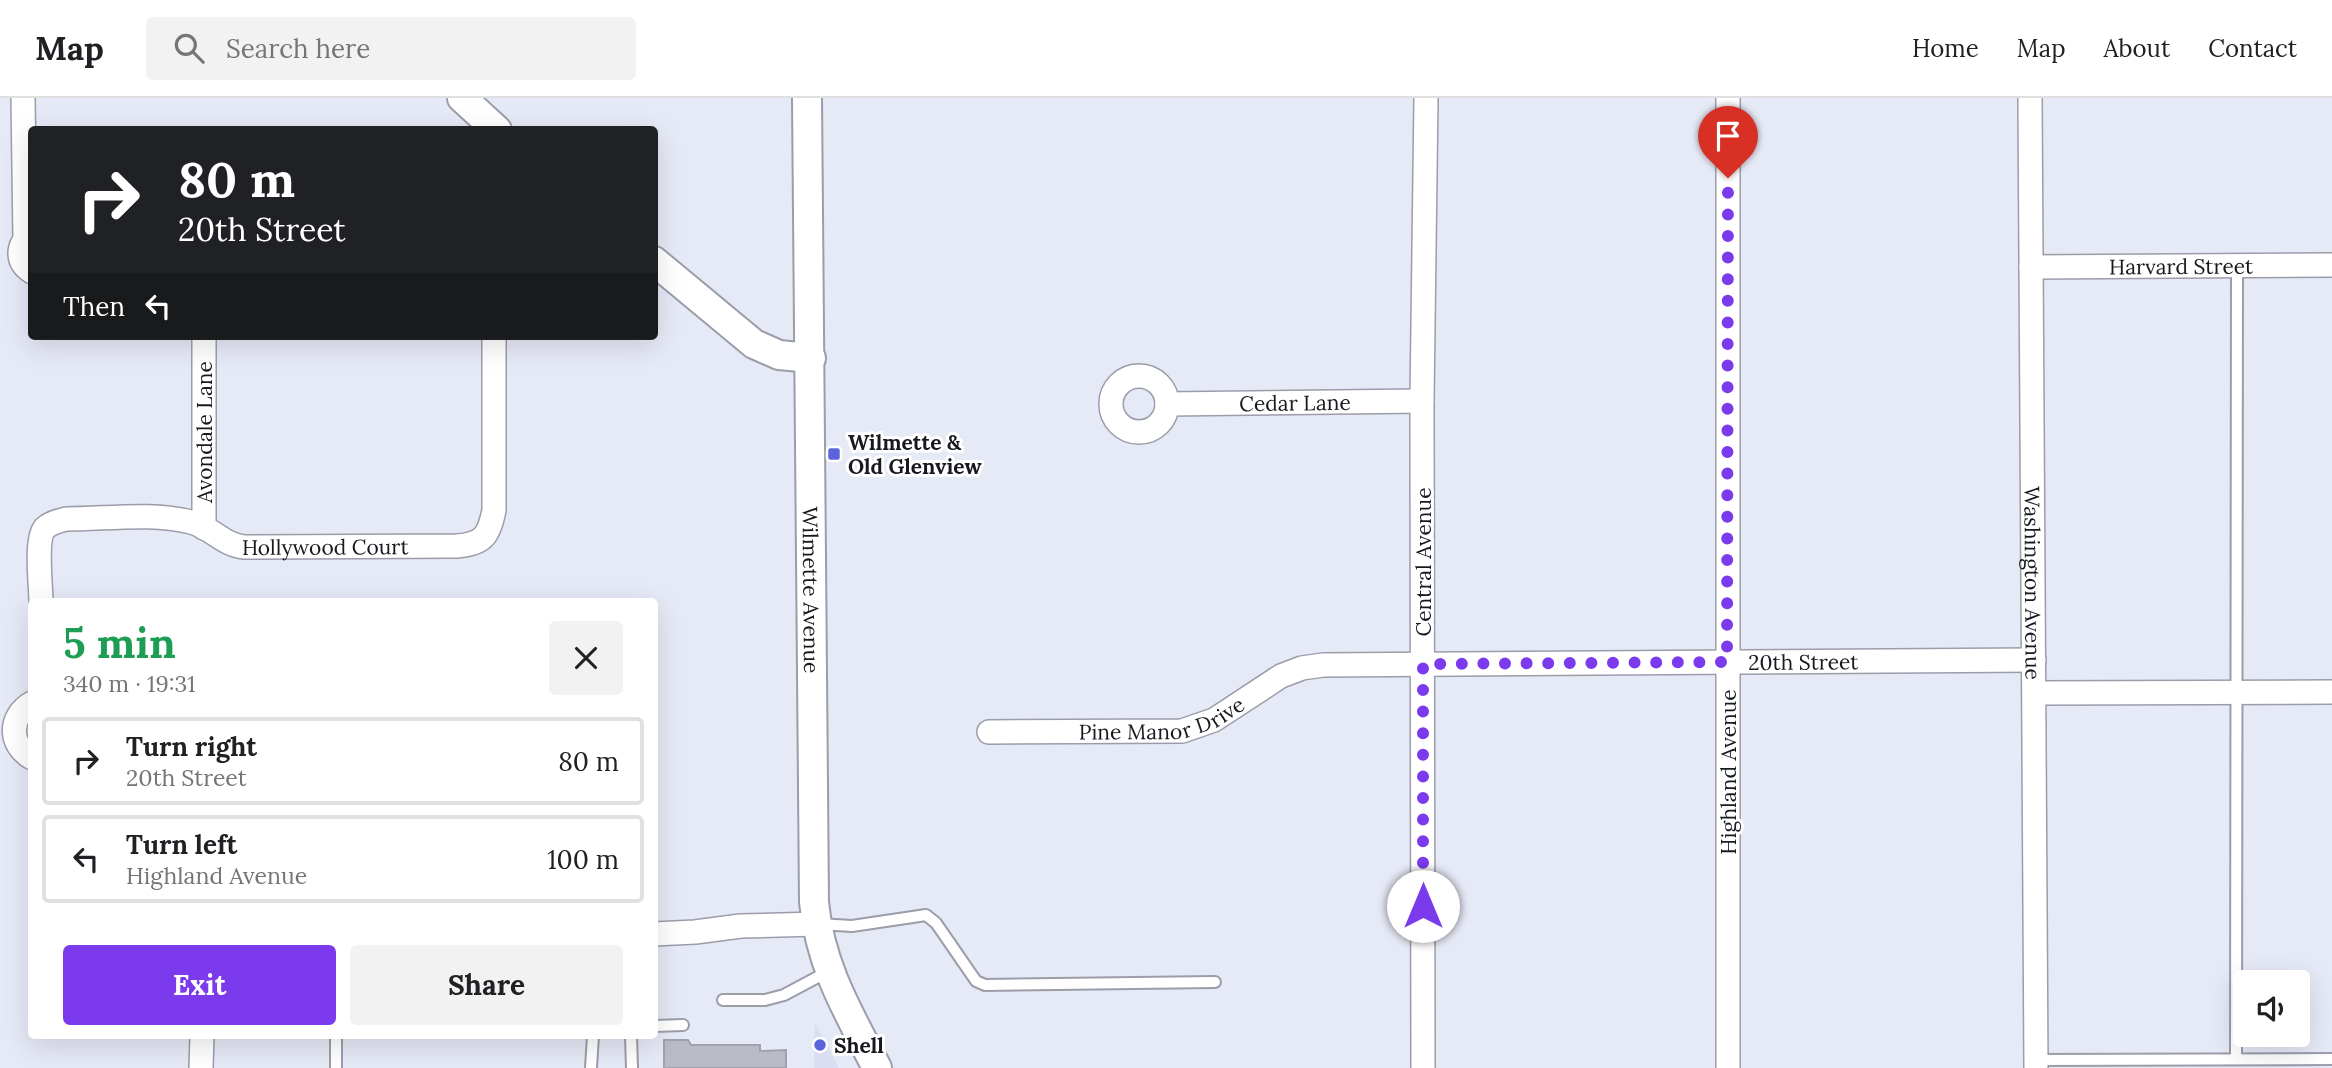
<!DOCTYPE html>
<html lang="en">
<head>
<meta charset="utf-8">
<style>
	:root { --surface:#fff; --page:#f2f2f2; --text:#202124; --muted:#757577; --line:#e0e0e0; --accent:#7c3aed }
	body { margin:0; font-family:Lora,serif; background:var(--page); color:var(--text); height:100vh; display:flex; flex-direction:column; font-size:26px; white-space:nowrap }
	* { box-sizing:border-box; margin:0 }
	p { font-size:23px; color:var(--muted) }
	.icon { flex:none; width:38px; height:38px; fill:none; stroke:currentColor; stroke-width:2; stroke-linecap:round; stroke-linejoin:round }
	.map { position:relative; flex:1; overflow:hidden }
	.details { position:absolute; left:28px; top:500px; width:630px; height:441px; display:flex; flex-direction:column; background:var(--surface); border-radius:7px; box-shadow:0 7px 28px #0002 }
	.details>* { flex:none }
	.top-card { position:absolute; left:28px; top:28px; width:630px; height:214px; border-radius:7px; box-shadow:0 7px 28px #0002; background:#202124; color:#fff; overflow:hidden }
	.tools { position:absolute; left:2233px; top:872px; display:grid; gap:14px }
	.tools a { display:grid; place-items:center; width:77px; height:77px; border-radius:7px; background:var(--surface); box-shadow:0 7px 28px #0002; font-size:35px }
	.pin { position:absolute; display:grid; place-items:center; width:60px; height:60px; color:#fff; margin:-72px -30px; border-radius:50% 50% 50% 0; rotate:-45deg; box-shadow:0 0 7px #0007 }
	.pin .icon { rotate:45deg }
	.me { position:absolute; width:77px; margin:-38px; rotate:0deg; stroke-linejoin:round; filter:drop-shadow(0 0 5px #0008) }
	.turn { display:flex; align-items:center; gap:24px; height:147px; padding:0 35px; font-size:32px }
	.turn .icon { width:91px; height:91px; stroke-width:2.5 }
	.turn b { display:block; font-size:49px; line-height:60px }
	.then { display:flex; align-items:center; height:66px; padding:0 35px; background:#0003; gap:14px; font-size:26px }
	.round { display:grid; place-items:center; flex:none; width:74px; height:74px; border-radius:7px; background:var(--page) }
	.summary { display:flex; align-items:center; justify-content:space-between; height:119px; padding:0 35px }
	h1 { font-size:42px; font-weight:800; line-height:52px; color:#1e9e55 }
	.primary-button { display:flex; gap:14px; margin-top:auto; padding:14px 35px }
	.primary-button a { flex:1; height:80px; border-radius:7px; background:var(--accent); color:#fff; font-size:28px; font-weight:800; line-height:80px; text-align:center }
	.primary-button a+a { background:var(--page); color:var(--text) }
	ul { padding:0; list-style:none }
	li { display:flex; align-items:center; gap:21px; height:88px; margin:0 14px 10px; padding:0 21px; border:4px solid var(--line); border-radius:7px }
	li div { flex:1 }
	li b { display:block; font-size:26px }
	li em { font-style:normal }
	header { display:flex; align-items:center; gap:42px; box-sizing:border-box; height:98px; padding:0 35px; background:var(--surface); border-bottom:2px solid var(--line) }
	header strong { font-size:33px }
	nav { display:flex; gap:38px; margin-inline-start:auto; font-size:24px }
	.search { width:490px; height:63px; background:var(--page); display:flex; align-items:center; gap:18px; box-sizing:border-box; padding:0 24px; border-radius:7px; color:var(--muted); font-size:26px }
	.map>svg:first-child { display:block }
	.built { fill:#dadef2 }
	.building { fill:#b9bbc7; stroke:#a0a2ae; stroke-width:2 }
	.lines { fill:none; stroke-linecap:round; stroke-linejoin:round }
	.service-casing { stroke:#9b9da9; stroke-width:14 }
	.minor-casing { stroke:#9b9da9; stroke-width:26 }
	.tertiary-casing { stroke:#9b9da9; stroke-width:32 }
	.service { stroke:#fff; stroke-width:10 }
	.minor { stroke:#fff; stroke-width:23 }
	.tertiary { stroke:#fff; stroke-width:28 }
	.route { stroke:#7c3aed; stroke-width:12; stroke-dasharray:0 21.6 }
	.poi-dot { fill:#5b64db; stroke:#fff; stroke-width:2.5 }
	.labels { text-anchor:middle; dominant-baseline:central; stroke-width:6; stroke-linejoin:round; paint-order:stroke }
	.street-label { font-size:21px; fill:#18191e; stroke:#fff }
	.poi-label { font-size:21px; font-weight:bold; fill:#18191e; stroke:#fff; text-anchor:start }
</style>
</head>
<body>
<header>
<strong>Map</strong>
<div class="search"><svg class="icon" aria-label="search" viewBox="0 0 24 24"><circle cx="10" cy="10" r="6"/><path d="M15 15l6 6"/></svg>Search here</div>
<nav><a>Home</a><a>Map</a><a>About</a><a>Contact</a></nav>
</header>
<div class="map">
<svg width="2332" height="970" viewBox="0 0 2332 970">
	<rect width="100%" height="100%" fill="#e6e9f6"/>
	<!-- built -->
	<path class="built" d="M815,925L839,970H814Z"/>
	<!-- building -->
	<path class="building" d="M664,942H688L691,947H760V953L786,952V970H664Z"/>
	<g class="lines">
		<!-- service casing -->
		<g class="service-casing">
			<path id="service" d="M819,826L852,828L926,817L936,825L976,883L985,887L1215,884
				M723,902H765L784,897L829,873
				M654,928L683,927
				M336,938V970
				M631,938L632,970
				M2236,961L2237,168
				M2036,962L2332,961
				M591,970L593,938"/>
		</g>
		<!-- minor casing -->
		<g class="minor-casing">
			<g id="minor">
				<path d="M23,0L25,141"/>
				<path d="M1728,0V970"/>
				<path id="s1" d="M2030,0L2036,970"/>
				<path d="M32,136C16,147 16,164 32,174"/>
				<path id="s2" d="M2031,169L2332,167"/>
				<path d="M204,238V430"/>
				<circle cx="1139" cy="306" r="28"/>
				<path id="s3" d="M1167,306L1422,303"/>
				<path id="s4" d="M41,504C41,488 35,441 45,430C51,424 59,423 66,421C107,421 152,414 191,424C211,429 223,447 244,449L457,448C483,446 489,438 494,412V238"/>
				<path d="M2035,595L2332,594"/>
				<path d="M32,605C8,619 9,647 32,660"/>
				<path id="s5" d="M989,634L1182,633L1214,622L1281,578L1302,570L1323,567L2034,562"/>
				<path d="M654,836L695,834L741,828L817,826"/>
				<path d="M201,970L202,938"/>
				<path d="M1423,970L1422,303L1426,0"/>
			</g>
		</g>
		<!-- tertiary casing -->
		<g class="tertiary-casing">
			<g id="tertiary">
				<path d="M462,0L497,32"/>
				<path id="s6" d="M807,0L814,804C820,868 848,914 877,970"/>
				<path d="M654,163L754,246L779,257L811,260"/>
			</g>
		</g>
		<!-- service -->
		<use href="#service" class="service"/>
		<!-- minor -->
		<use href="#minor" class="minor"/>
		<!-- tertiary -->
		<use href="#tertiary" class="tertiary"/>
	</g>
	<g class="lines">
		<!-- route -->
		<path class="route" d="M1423,808V566L1727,564L1728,80"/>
	</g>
	<!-- markers -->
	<g class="poi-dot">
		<rect x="827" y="349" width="14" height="14" rx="3.5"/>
		<circle cx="820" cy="947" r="7"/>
	</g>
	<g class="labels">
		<!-- street labels -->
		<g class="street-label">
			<text stroke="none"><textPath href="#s2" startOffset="150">Harvard Street</textPath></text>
			<text stroke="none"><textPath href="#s3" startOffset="128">Cedar Lane</textPath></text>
			<text transform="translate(204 334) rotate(-90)">Avondale Lane</text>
			<text stroke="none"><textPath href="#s4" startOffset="364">Hollywood Court</textPath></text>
			<text transform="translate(1423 464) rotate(-90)">Central Avenue</text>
			<text stroke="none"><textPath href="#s1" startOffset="485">Washington Avenue</textPath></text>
			<text stroke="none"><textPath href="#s6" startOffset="492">Wilmette Avenue</textPath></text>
			<text stroke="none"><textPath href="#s5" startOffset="831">20th Street</textPath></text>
			<text stroke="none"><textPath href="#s5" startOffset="175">Pine Manor Drive</textPath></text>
			<text transform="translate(1728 674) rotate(-90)">Highland Avenue</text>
		</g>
		<!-- poi labels -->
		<g class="poi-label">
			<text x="848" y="344">Wilmette &amp;<tspan x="848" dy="24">Old Glenview</tspan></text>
			<text x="834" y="947">Shell</text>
		</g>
	</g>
</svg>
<div class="tools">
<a><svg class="icon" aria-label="sound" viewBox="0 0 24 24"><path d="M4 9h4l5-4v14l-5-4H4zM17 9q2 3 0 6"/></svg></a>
</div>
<div class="pin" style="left:1728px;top:80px;background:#d93025"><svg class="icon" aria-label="arrive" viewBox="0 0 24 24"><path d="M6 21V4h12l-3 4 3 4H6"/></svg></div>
<svg class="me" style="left:1423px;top:808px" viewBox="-20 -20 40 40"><circle r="19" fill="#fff"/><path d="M0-13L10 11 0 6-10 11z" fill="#7c3aed"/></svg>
<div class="top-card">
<div class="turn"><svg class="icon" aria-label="right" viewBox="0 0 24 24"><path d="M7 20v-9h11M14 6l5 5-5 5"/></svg><div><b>80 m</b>20th Street</div></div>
<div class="then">Then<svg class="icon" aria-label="left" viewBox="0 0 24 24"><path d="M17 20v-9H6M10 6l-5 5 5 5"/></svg></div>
</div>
<section class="details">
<div class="summary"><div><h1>5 min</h1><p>340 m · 19:31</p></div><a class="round"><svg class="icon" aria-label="close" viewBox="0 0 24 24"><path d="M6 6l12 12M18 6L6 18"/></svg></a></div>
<ul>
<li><svg class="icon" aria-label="right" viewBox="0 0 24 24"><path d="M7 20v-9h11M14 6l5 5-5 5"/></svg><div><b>Turn right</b><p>20th Street</p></div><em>80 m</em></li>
<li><svg class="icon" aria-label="left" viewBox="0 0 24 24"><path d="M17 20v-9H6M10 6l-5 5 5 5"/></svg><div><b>Turn left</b><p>Highland Avenue</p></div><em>100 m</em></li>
</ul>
<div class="primary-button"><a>Exit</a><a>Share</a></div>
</section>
</div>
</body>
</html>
